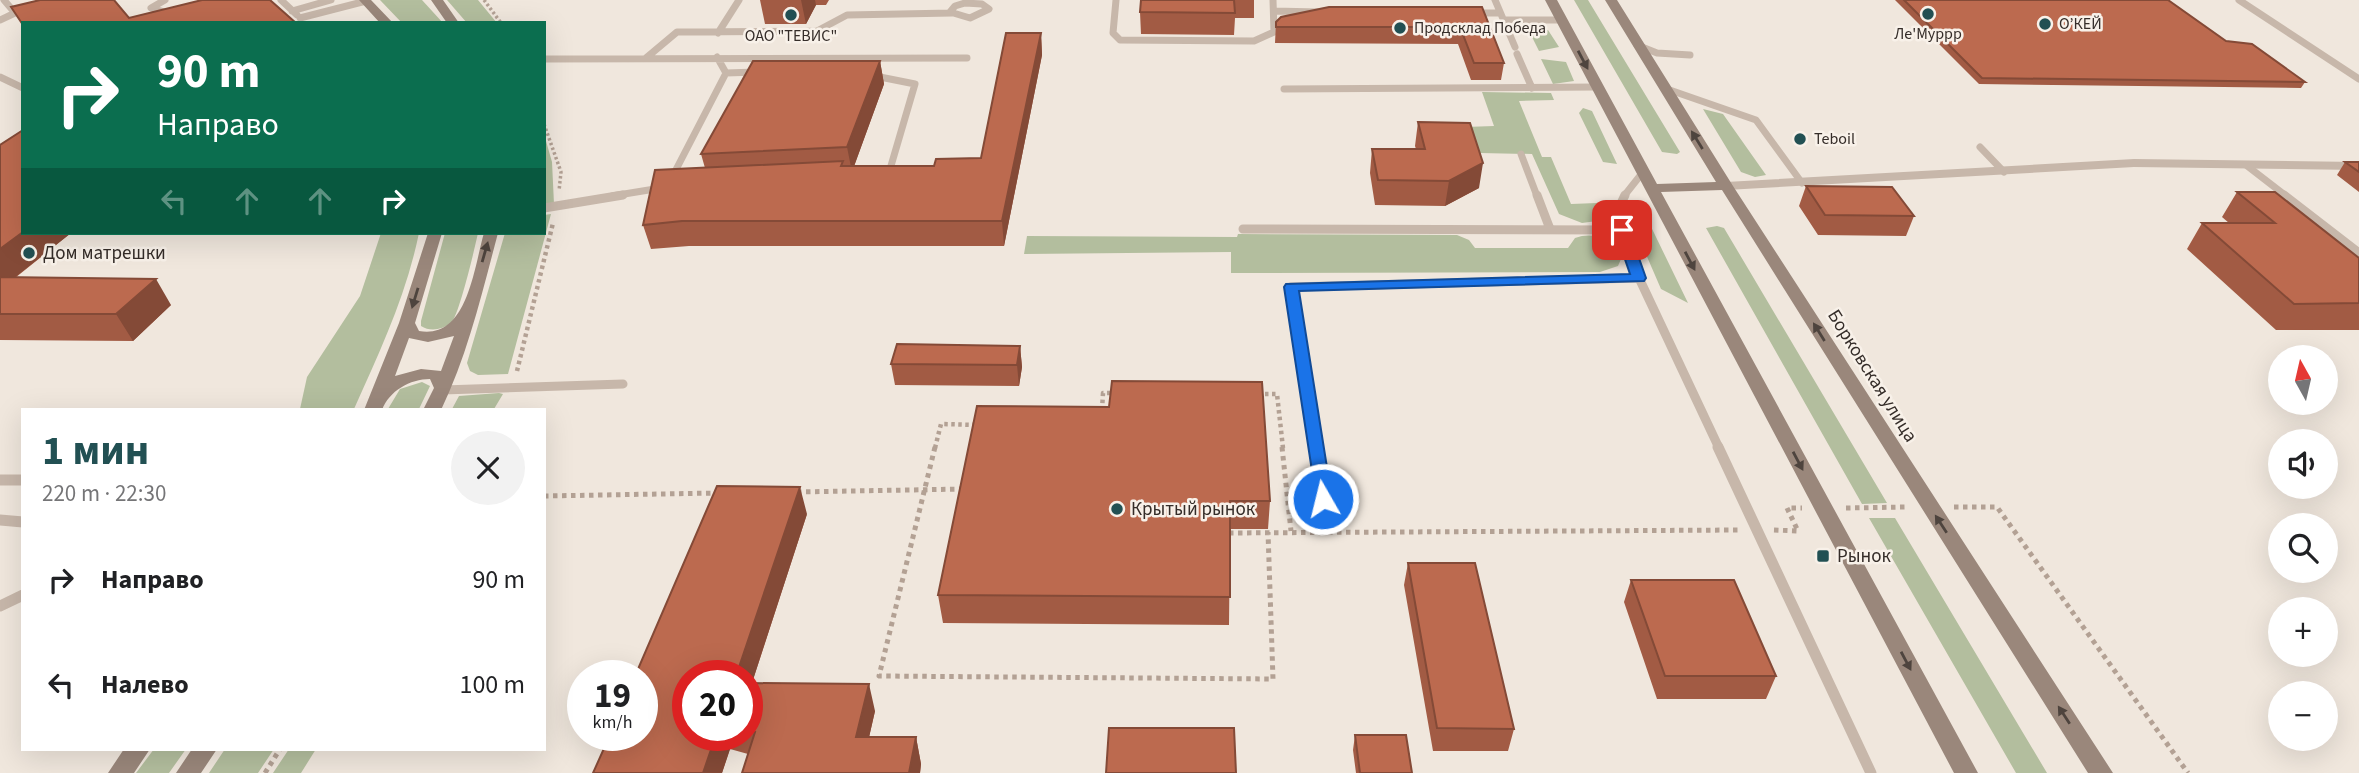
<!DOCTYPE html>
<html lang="ru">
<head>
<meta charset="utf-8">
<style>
	:root { --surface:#fff; --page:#f2f2f2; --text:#202124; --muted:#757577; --accent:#225053 }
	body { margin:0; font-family:"Source Sans 3",sans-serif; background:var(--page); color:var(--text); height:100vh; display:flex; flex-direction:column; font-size:26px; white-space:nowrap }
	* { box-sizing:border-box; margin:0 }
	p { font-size:23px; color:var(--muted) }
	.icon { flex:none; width:38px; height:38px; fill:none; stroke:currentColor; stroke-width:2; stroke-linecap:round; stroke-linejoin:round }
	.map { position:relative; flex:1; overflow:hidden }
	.details { position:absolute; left:21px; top:408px; width:525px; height:343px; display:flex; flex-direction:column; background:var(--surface); border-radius:0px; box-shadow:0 7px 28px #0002 }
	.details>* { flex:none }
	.hud { position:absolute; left:21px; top:21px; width:525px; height:214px; border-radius:0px; box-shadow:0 7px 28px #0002; background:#0b6e4f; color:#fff; overflow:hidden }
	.needle { width:46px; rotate:352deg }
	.tools { position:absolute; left:2268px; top:345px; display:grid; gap:14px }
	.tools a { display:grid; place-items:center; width:70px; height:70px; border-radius:50%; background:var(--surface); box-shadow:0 7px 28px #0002; font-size:35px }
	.speed { position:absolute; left:567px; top:660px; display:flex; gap:14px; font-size:35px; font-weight:700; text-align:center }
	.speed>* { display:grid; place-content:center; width:91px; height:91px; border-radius:50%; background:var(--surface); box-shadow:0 7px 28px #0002; line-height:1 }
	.speed small { font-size:18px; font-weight:400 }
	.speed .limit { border:10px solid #d22; background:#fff; color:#111 }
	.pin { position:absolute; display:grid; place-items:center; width:60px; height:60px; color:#fff; margin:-30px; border-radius:14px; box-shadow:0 4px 10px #0006 }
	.me { position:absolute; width:77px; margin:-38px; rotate:352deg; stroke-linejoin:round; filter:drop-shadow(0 0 5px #0008) }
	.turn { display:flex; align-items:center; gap:24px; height:147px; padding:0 21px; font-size:32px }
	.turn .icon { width:91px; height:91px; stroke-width:2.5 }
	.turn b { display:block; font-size:49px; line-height:60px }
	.lanes { display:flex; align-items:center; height:66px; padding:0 21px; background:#0003; justify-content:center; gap:35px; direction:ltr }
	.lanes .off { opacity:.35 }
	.round { display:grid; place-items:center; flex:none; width:74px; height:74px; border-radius:37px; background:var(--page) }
	.head { display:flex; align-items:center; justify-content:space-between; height:119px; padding:0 21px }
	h1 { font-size:42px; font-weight:700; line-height:52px; color:var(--accent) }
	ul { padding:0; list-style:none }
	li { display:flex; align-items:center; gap:21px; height:105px; padding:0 21px }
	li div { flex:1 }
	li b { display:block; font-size:26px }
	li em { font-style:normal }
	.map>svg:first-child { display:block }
	.green { fill:#b3be9e }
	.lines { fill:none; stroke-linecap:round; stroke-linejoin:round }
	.path-far2 { stroke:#b3a194; stroke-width:3.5; stroke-dasharray:2.5 2.5; stroke-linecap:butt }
	.path-far1 { stroke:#b3a194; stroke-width:4.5; stroke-dasharray:3.5 3.5; stroke-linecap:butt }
	.path { stroke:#b3a194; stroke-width:5; stroke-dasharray:4.5 4.5; stroke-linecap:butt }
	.lane-far2 { stroke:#c7b7aa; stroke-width:7 }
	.lane-far1 { stroke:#c7b7aa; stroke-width:9 }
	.lane { stroke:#c7b7aa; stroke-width:11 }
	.street { fill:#c7b7aa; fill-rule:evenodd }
	.secondary { fill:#9a877b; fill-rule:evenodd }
	.wall { fill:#a25b44; fill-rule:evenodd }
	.shaded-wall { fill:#844a37 }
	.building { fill:#bc6a4f; stroke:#844a37; stroke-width:2 }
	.oneway { fill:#4e443e }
	.route { fill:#1a73e8; stroke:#114b97; stroke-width:2 }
	.poi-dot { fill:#225053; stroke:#f8f1e9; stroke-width:2.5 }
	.labels { text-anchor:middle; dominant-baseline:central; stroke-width:5; stroke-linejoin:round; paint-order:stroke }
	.far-poi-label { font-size:16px; fill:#352d29; stroke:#f8f1e9; text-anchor:start }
	.poi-label { font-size:19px; fill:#352d29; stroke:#f8f1e9; text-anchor:start }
	.street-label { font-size:19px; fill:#352d29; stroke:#f8f1e9 }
</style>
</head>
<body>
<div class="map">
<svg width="2359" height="773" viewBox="0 0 2359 773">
	<rect width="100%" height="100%" fill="#f0e7dd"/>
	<!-- green -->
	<path class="green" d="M380,0H422L443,23H402Z
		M447,0H478L497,23H467Z
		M1574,0H1588L1680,152L1677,154L1662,152Z
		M1528,29L1548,30L1559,47L1539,51Z
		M1541,59L1566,62L1574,81L1553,84Z
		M1482,92L1551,93L1554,100L1519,101L1542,157H1551L1571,204L1597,203L1604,220L1582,223L1559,214L1532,154L1480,153L1477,145H1471L1465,127L1494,126Z
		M1583,108L1592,111L1617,164L1603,162L1579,113Z
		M1703,109L1723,114L1766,175L1755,177L1741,172Z
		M544,134L552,162L554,204L544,205Z
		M1639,202L1688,303L1661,289L1632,222Z
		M551,214L508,374L478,375L470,371L467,363L505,233H544V215Z
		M1717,226L1724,228L1887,503L1862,504L1706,228Z
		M381,233H419C406,296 380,351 354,409H300L307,377L360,296Z
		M445,233H478C475,247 459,316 451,323C442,330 430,332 421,326V321Z
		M1238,234L1457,235L1469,240L1475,248H1568L1575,238C1594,231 1615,239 1621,259L1618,266L1600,272L1231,273V252L1024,254L1027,236L1237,237Z
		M422,382L430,386L419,409H388L400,389Z
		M499,393L503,394L494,409H452L459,396Z
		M1869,518H1895L2047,773H2016Z
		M154,749H186L169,773H136Z
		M225,749H274L258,773H209Z
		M289,749H316L301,773H273Z"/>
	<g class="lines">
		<!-- path-far2 -->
		<path class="path-far2" d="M484,0L501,23
			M544,124L561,172L559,191"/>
		<!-- path-far1 -->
		<path class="path-far1" d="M517,371L553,223
			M1258,394H1277L1283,448
			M1102,410L1103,393H1116
			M935,448L941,424L978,425"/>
		<!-- path -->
		<path class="path" d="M935,447L879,676L1273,679L1268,532
			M1282,447L1291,531
			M797,492L963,489
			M544,496L718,493
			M1954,507H1997L2188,773
			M1846,508L1907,507
			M1774,530L1798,531L1787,508H1802
			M1229,533L1738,530
			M265,773L280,749"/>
		<!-- lane-far2 -->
		<path class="lane-far2" d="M165,0L151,8L168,13
			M281,0L297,15
			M1116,0L1113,33L1120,40L1254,41L1274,32L1273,0
			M1495,0L1515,47
			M2239,0L2359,79
			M965,3L982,4L989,9L970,18L950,12L955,6Z
			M292,11L331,0
			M1274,11L1318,12
			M1473,13H1500
			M300,18L366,1
			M0,20L15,13L4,0
			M1504,20H1562
			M718,33L739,0
			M1637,45L1657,53L1690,55
			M1517,54L1532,88
			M646,58L677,32L817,31L847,15L952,13
			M544,59L967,58
			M726,73L757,72
			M870,75L915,84L888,176
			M0,77L23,88
			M1664,88L1756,120L1802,183
			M1284,89L1597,87
			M1980,147L2004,172
			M1521,154L1537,196
			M2246,165L2286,196
			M612,196L667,187L726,73L717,57
			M1624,196L1643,172"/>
		<!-- lane-far1 -->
		<path class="lane-far1" d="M1537,195L1550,229
			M1625,195L1618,210L1639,278L1719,448
			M2284,195L2359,253
			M544,208L623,195
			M1243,229L1622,230
			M443,390L623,384
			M1315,448L1291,287L1639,278"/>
		<!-- lane -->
		<path class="lane" d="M1315,447L1323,499
			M1718,447L1871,773
			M0,480H23
			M0,520L23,522
			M0,606L23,595"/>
		<!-- street -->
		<path class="street" d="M2134,159L2359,162V170L2134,167L1726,190L1719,186L1726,182Z"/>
		<!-- secondary -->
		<path class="secondary" d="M359,0H371L393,23H380Z
			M431,0H443L459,23H447Z
			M1545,0H1557L1657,184L1716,182L1605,0H1617L1733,186L2113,773H2088L1722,190L1661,192L1978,773H1954Z
			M428,233H442L415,323L419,331C468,340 474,266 484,233H498C482,293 468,354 441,410H423L434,388L430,379C410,379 389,391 382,410H364L399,323ZM454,336L441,371L421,369L395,376L409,338L428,342Z
			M124,749H150L134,773H108Z
			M192,749H217L201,773H176Z"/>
	</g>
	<!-- wall -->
	<path class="wall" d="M760,0H829L826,5H816L806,24H765Z
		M1141,0H1254V18H1235L1234,35L1141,34L1140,12Z
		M1895,0H2168L2226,41L2305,82L2301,88L1979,84Z
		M1482,7L1504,63L1501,80H1471L1458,44L1275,43L1276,22Z
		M1041,33L1042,55L1004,246H689L651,249L643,225L705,168L701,154L880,61L884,84L854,166H934L981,158Z
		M1418,122L1479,188L1445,206L1375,205L1370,173L1372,149H1416L1415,146Z
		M0,145L71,233L15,278L171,305L133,341L0,340Z
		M2345,162H2359V192L2337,175Z
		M1806,186L1914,216L1906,236L1818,235L1799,206Z
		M2237,192L2359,258V330H2276L2187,249L2202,223H2229L2222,217Z
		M1020,346L1022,367L1019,386L895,385L891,364Z
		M977,406L1270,501L1268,529H1230L1229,625L943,623L938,595Z
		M807,514L752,683L875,711L869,737H916L921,764L920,773H742L748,754L730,749L722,773H593ZM747,676V735H688Z
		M1408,563L1514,729L1508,751H1433L1404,585Z
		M1631,580L1776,676L1766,699H1657L1624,602Z
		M1355,735L1412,773H1356L1353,750Z"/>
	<!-- shaded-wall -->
	<path class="shaded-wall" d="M801,0H815L816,5L806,24Z
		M1041,33L1042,55L1004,246L1002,221Z
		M880,61L884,84L852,172L847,147Z
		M1483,163L1479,188L1445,206L1449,181Z
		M23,232L71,233L0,289V249Z
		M156,279L171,305L133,341L116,314Z
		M1020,346L1022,367L1019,386L1017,365Z
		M800,487L807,514L747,698V676H736Z
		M869,684L875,711L863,764L856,737Z
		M716,735H726L730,749L722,773H703Z
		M916,737L921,764L920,773H909Z"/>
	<!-- building -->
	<path class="building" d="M40,0H114L129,18L202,0H270L296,23H23V25L11,7Z
		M1141,0H1234L1235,13L1140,12Z
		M1904,0H2168L2226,41L2252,44L2305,82L1982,78Z
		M1329,7H1482L1504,63H1474L1460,27H1276V22L1281,17Z
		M1006,33H1041L1002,221H682L643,225L655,170L843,161L841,166H934L936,159L981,158Z
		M753,61H880L847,147L701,154Z
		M1418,122L1470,123L1483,163L1449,181L1378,180L1372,149H1425Z
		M23,130V232L0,249V145Z
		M2345,162H2359V172Z
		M1806,186L1892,187L1914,216L1825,215Z
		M2237,192H2275L2359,258V303L2294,304L2202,223H2275Z
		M0,277L156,279L116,314H0Z
		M897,344L1020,346L1017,365L891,364Z
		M1112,381L1262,382L1270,501H1230V597L938,595L977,406L1109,407Z
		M717,486L800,487L736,676H688V735H716L703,773H593L610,735H642V676H635Z
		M1408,563H1475L1514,729L1437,728Z
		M1631,580H1734L1776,676H1665Z
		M747,683L869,684L856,737H916L909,773H742L755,732L747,730Z
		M1109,728H1234L1236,773H1106Z
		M1355,735H1406L1412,773H1360Z"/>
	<!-- one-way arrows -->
	<defs><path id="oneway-solid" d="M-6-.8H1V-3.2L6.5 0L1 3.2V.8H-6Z" transform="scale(1.75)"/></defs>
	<g class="oneway">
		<use href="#oneway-solid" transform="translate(1583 60) rotate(62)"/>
		<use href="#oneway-solid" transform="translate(1697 140) rotate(-122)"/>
		<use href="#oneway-solid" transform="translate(485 252) rotate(-74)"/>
		<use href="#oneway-solid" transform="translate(1690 261) rotate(62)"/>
		<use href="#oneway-solid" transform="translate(415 298) rotate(107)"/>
		<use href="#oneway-solid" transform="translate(1819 332) rotate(-122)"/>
		<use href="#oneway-solid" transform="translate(1798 461) rotate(62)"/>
		<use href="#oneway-solid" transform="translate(1941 524) rotate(-123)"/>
		<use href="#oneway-solid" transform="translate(1906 661) rotate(62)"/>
		<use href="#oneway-solid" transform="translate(2064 715) rotate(-123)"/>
	</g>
	<!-- route -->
	<path class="route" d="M1617,227L1629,230L1646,278L1644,281L1299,291L1332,499L1323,505L1317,504L1284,287L1286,284L1630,274L1615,230Z"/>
	<!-- markers -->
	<g class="poi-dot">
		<circle cx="1928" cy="14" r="7"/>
		<circle cx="791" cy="15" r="7"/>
		<circle cx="2045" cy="24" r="7"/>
		<circle cx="1400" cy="28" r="7"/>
		<circle cx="1800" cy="139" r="7"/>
		<circle cx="29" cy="253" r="7"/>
		<circle cx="1117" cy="509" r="7"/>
		<rect x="1816" y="549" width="14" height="14" rx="3.5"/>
	</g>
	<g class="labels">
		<!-- far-poi labels -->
		<g class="far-poi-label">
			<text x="2059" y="24">О’КЕЙ</text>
			<text x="1414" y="28">Продсклад Победа</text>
			<text x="1928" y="34" text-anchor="middle">Ле'Муррр</text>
			<text x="791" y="36" text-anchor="middle">ОАО "ТЕВИС"</text>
			<text x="1814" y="139">Teboil</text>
		</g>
		<!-- poi labels -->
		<g class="poi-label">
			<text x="43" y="253">Дом матрешки</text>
			<text x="1131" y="509">Крытый рынок</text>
			<text x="1837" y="556">Рынок</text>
		</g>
		<!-- street labels -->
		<g class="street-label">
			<text transform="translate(1872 376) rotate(58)">Борковская улица</text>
		</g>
	</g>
</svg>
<div class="tools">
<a><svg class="needle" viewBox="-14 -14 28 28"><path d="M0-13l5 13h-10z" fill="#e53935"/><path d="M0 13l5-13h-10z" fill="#757577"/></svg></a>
<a><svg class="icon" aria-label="sound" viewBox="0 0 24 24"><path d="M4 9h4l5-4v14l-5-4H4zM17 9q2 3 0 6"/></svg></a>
<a><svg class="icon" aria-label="search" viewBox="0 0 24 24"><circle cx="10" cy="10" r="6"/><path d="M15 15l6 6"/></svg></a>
<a>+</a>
<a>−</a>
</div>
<div class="speed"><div>19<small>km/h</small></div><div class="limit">20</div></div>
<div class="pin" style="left:1622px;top:230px;background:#d93025"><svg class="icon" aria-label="arrive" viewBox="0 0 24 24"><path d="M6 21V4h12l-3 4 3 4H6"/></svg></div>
<svg class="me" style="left:1323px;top:499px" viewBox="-20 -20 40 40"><circle r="17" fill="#1a73e8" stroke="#fff" stroke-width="3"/><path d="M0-11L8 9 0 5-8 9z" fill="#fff"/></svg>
<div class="hud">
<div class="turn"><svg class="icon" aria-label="right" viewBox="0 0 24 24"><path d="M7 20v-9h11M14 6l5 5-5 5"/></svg><div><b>90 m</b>Направо</div></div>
<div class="lanes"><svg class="icon off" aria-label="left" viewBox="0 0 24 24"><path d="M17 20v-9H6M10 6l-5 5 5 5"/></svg><svg class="icon off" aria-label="ahead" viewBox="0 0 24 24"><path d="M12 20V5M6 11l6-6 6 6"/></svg><svg class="icon off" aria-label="ahead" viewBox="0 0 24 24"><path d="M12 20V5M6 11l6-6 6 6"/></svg><svg class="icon" aria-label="right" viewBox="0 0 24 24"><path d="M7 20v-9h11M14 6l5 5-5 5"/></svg></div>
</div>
<section class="details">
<div class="head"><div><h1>1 мин</h1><p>220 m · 22:30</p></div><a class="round"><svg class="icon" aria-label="close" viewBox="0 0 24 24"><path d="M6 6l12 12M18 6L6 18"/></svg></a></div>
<ul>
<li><svg class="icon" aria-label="right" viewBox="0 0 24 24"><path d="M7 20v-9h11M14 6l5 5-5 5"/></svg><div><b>Направо</b></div><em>90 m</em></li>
<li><svg class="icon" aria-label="left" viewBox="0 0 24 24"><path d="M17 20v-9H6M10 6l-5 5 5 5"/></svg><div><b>Налево</b></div><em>100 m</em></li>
</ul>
</section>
</div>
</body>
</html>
